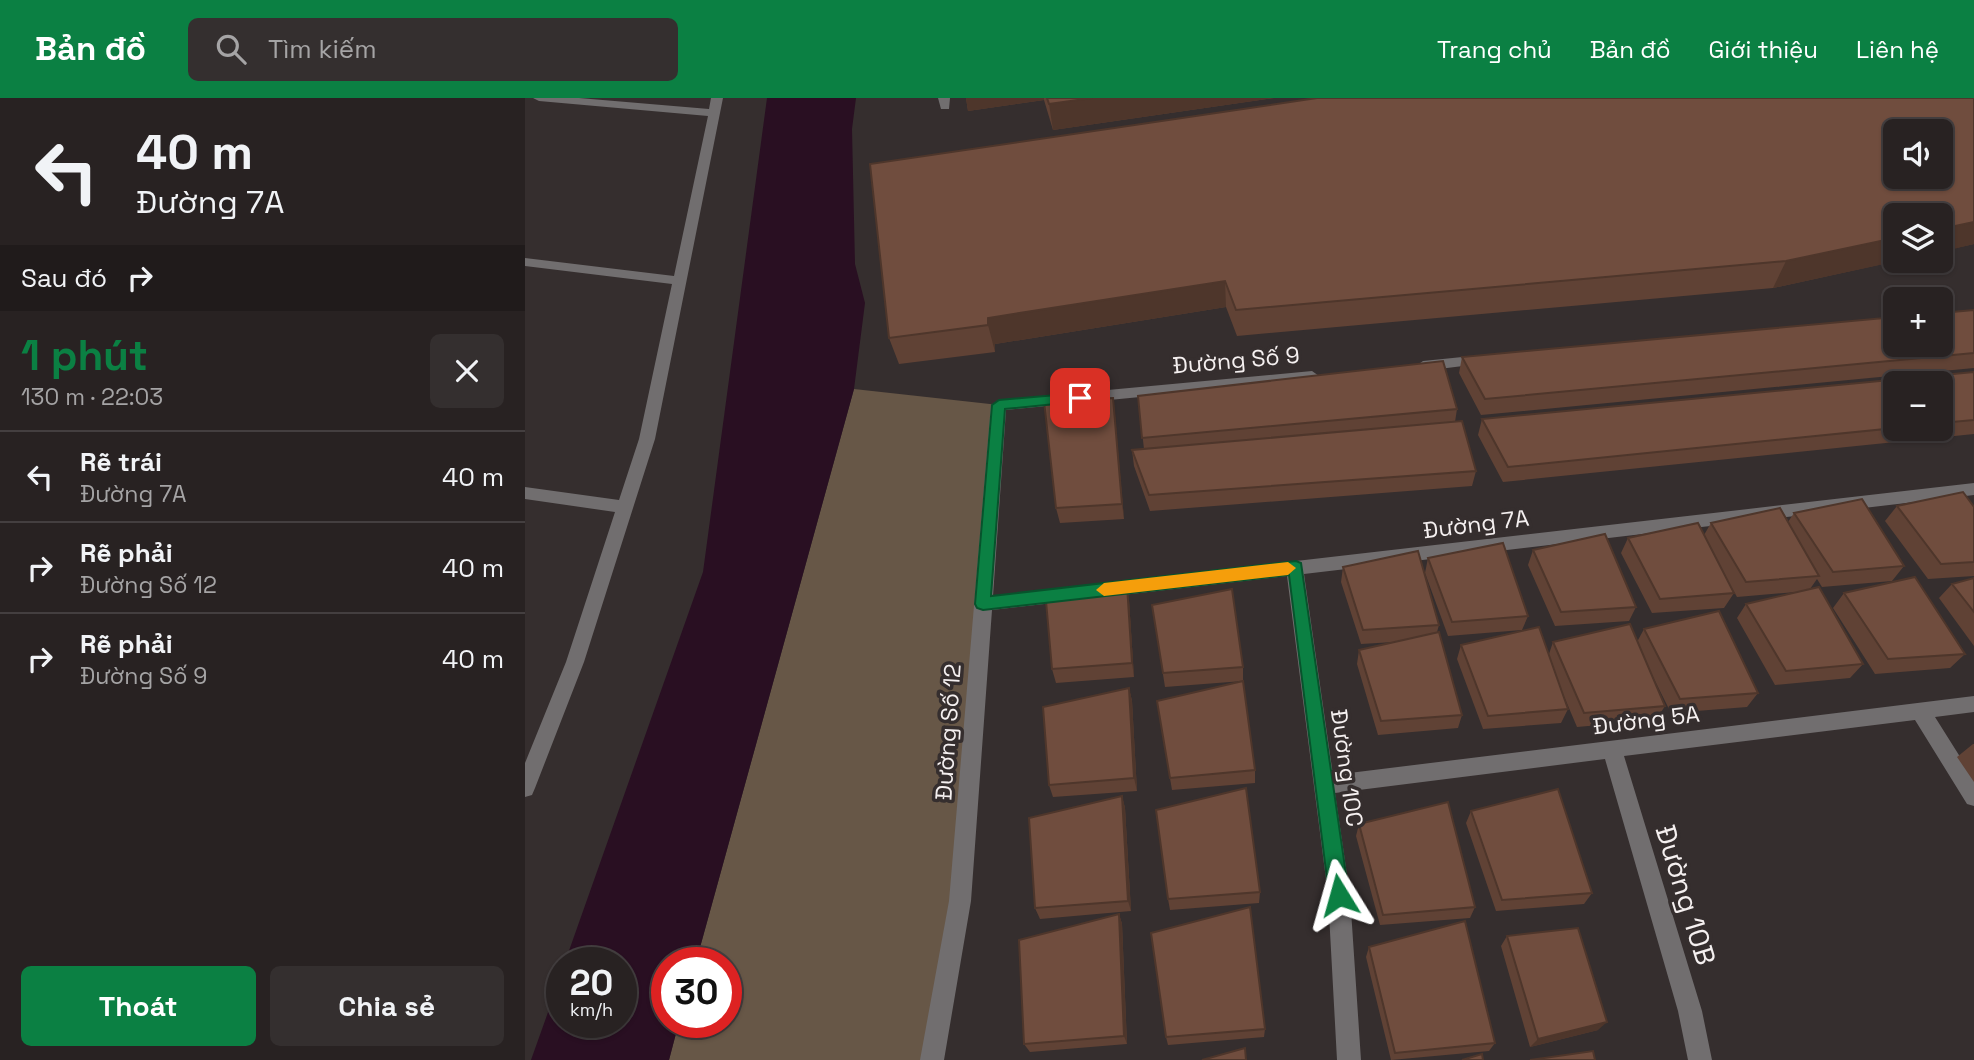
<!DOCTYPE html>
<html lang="vi">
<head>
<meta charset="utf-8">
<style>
	:root { --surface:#282222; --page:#342f2f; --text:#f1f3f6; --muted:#a5a4a5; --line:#443f40; --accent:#0b8043 }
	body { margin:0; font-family:"Space Grotesk",sans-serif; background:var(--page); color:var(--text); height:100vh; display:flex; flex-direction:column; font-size:26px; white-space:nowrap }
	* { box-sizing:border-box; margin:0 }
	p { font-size:23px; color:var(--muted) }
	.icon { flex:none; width:38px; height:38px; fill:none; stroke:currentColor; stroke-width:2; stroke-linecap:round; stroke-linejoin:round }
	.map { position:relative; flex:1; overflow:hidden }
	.panel { display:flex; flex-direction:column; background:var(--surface); width:525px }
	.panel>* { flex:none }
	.banner { background:#282222; color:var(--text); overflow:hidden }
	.buttons { position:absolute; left:1358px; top:21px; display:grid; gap:14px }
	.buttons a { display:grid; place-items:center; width:70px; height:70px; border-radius:10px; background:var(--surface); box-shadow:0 2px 5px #0004,0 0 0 2px var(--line); font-size:35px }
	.speed { position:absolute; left:21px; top:849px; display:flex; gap:14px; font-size:35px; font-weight:700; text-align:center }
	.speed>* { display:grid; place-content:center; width:91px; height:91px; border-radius:50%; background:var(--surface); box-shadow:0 2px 5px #0004,0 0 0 2px var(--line); line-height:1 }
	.speed small { font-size:18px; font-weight:400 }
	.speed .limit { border:10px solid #d22; background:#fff; color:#111 }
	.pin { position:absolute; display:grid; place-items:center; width:60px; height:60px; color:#fff; margin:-30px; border-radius:14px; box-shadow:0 4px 10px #0006 }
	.me { position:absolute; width:77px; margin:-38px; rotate:352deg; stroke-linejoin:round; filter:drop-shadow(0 0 5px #0008) }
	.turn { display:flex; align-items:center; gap:24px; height:147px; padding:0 21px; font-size:32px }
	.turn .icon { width:91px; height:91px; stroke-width:2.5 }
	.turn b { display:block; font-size:49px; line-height:60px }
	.then { display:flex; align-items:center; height:66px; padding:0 21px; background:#0003; gap:14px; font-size:26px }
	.round { display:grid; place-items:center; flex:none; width:74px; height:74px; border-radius:10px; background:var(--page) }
	.head { display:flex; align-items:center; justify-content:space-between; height:119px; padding:0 21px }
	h1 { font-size:42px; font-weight:800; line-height:52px; color:var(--accent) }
	.cta { display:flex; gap:14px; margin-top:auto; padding:14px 21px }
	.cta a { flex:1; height:80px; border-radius:10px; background:var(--accent); color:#fff; font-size:28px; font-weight:800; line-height:80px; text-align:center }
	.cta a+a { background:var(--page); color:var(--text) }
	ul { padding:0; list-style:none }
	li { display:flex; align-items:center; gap:21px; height:91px; padding:0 21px; border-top:2px solid var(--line) }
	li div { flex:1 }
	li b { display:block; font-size:26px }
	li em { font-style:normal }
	header { display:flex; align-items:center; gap:42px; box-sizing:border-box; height:98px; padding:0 35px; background:var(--accent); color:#fff }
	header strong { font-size:33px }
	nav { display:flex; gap:38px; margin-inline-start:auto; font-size:24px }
	.search { width:490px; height:63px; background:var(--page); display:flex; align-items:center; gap:18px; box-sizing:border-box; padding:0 24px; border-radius:10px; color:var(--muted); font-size:26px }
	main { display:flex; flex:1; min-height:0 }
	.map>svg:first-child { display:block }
	.green { fill:#675747 }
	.water { fill:#290f22 }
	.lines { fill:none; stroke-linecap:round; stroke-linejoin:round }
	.lane { fill:#716e6f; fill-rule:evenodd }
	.street { fill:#716e6f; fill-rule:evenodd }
	.wall { fill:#604235; fill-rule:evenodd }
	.shaded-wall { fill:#4e362b }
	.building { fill:#704d3e; stroke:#4e362b; stroke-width:2; fill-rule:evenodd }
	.route { fill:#0b8043; stroke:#07532c; stroke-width:2 }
	.slow { fill:#f59e0b }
	.labels { text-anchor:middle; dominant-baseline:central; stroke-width:7; stroke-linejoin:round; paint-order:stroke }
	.street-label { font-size:23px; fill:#f5f0f0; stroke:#352e2e }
	.near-street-label { font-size:28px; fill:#f5f0f0; stroke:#352e2e }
</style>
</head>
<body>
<header>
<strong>Bản đồ</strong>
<div class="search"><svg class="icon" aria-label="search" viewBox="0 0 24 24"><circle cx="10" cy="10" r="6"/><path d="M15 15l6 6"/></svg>Tìm kiếm</div>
<nav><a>Trang chủ</a><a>Bản đồ</a><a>Giới thiệu</a><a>Liên hệ</a></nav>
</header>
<main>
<section class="panel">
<div class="banner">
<div class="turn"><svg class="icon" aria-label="left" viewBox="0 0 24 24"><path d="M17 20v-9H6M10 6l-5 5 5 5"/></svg><div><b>40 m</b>Đường 7A</div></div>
<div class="then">Sau đó<svg class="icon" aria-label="right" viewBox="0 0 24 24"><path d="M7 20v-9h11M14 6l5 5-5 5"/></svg></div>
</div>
<div class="head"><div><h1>1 phút</h1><p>130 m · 22:03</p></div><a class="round"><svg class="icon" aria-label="close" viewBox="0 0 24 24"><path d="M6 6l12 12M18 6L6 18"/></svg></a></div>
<ul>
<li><svg class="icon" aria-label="left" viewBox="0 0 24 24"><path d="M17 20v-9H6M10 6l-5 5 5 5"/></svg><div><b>Rẽ trái</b><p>Đường 7A</p></div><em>40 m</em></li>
<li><svg class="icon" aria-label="right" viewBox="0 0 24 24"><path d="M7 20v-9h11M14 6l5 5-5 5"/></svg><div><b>Rẽ phải</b><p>Đường Số 12</p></div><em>40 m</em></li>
<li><svg class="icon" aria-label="right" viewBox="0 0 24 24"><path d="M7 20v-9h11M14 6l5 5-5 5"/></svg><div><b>Rẽ phải</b><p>Đường Số 9</p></div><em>40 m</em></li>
</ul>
<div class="cta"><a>Thoát</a><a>Chia sẻ</a></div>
</section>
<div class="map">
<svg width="1449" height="962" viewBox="0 0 1449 962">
	<rect width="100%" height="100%" fill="#352e2e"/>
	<!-- green -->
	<path class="green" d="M329,291L474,307L435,803L407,962H144L154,924H201V864H171Z"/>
	<!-- water -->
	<path class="water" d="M242,0H331L327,31L330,166L340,205L329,291L171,864H142V924H154L144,962H6L37,875V924H96V864H40L178,474Z"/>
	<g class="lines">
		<!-- lane -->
		<path class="lane" d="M413,0H425L424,11H416Z"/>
		<!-- street -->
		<path class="street" d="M8,0H54L184,11L186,0H198L130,341L59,564L10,690L7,697L0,699V665L41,564L90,414L0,401V389L94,402L114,341L147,186L0,168V160L149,178L183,18L14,3Z
			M957,257L964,262L962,265L898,273L891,268L898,263Z
			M787,273L794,278L792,282L481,312L468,498L1449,385V397L779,476L808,677L1449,598V614L1410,619L1449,681V708L1442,706L1390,622L1099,658L1177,913L1187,962H1163L1153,913L1080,661L810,695L825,797L836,962H812L803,797L762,478L467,512L446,803L419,962H395L424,803L466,307L474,302Z"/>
	</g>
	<!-- wall -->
	<path class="wall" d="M441,0H749L528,32L519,2L443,13Z
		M1449,0V146L1248,190L712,238L701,209L470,246V254L374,266L364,240Z
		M1449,212V270L956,317L934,275L937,259Z
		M1449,274V336L978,384L953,337L957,321ZM1370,285H1416V331H1370Z
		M613,298L932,311L930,324L951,373L947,388L625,413L609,368L607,352L619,351Z
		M588,300L599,421L535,425L531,410Z
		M1372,408L1449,409V478L1403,481L1360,423Z
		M1269,415L1379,468L1367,483L1297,489L1292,481L1285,491L1338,566L1325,580L1250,587L1212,520L1221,506L1271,494L1212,499L1201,480L1209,495L1199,510L1127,515L1096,455L1103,440L1179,437L1186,425L1263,424Z
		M1008,452L1111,509L1104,523L1030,528L1003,467Z
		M903,460L1003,518L997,532L923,538L900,475Z
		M818,469L914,527L912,534L937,617L933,630L853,637L832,566L834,552L869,544L836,546L816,484Z
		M1449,480V548L1414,500L1427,486Z
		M1319,495L1440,556L1425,570L1350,576L1308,510Z
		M604,502L609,579L531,585L527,571Z
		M627,507L718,569V583L640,589Z
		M1119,531L1233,595L1222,609L1146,615L1122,567L1140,608L1131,622L1052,629L1035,589L1043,611L1036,625L958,631L932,561L936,547L1024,556L1028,544H1112Z
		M604,590L607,603L612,693L528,699L524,687Z
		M632,603L730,672V685L647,692Z
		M1448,646H1449V684L1432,659Z
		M597,698L600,710L606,813L515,821L510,810Z
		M946,713L1067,795L1059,806L971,813L941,725Z
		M834,726L950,809L945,820L855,827L831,738Z
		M735,794L734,805L645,812L643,801Z
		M594,816L597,826L602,946L505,954L499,946Z
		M982,838L1073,932L1005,949L976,848Z
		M844,849L970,945L964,953L866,962L841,859Z
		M740,931L739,939L643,947L641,939Z"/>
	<!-- shaded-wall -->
	<path class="shaded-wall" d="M441,0H519V2L443,13Z
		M567,0H749L528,32L524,6Z
		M1449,124V146L1416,154V131Z
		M1370,140V163H1373L1248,190L1261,163Z
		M700,183L701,209L470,246V254L463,227V220Z
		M588,300L590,316L599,421L597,406Z
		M602,487L604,502L609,579L607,565Z
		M604,590L607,603L612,693L609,680Z
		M597,698L600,710L606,813L603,803Z
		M594,816L597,826L602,946L599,938Z
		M1082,924L1073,932L1005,949L1013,941Z"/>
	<!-- building -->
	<path class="building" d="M522,0H567L524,6Z
		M792,0H1449V124L1416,131V117H1370V140L1261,163L711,212L700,183L463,220V227L364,240L345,66ZM1370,33H1416V79H1370Z
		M1449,212V255L960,301L937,259L1370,219V247H1416V215Z
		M918,263L932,311L617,340L613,298Z
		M1449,274V322L1416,325V285H1370V330L983,369L957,321Z
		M588,300L597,406L531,410L519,303Z
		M937,323L951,373L624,397L607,352Z
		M1438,394L1449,409V464L1416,466L1372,408Z
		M1337,401L1379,468L1308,474L1269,415Z
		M1255,410L1294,478L1221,484L1186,425Z
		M1173,425L1209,495L1135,501L1103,440Z
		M1080,436L1111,509L1036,514L1008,452Z
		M978,445L1003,518L927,524L903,460Z
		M893,453L914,527L838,532L818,469Z
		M1390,479L1440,556L1363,561L1319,495Z
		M1449,480V514L1427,486Z
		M602,487L607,565L527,571L521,503Z
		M1294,489L1338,566L1261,573L1221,506Z
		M707,491L718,569L638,575L627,507Z
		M1194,513L1233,595L1155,601L1119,531Z
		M1105,526L1140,608L1059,615L1028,544Z
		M1014,529L1043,611L963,618L936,547Z
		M914,534L937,617L856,623L834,552Z
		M718,583L730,672L645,680L632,603Z
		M604,590L609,680L524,687L518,609Z
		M721,690L735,794L643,801L631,712Z
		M1033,691L1067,795L977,802L946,713Z
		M597,698L603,803L510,810L504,720Z
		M923,704L950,809L858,817L834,726Z
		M725,809L740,931L641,939L626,835Z
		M594,816L599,938L499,946L494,842Z
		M940,823L970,945L870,955L844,849Z
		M1053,830L1082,924L1013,941L982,838Z
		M720,950L721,962H677Z
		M1068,953L1070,962H1005Z
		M957,956L958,962H937Z"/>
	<!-- route -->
	<path class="route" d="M555,295L562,300L560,303L480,311L466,498L771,463L776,465L824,797L821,804L814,807L807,804L804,797L764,477L458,512L452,510L450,506L467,307L474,302Z"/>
	<!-- slow -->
	<path class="slow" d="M763,464L771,470L763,477L579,498L571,492L579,485Z"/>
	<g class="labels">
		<!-- street labels -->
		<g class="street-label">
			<text transform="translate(711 262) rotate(-5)">Đường Số 9</text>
			<text transform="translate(951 426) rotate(-7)">Đường 7A</text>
			<text transform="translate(1121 622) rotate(-7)">Đường 5A</text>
			<text transform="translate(423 634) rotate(-86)">Đường Số 12</text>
			<text transform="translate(822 670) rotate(82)">Đường 10C</text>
		</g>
		<!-- near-street labels -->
		<g class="near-street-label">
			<text transform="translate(1161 797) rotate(73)">Đường 10B</text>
		</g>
	</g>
</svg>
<div class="buttons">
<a><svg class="icon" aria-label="sound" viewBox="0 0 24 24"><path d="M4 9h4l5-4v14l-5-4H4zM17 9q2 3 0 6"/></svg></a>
<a><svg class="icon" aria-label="layers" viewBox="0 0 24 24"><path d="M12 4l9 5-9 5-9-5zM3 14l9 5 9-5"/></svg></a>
<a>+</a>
<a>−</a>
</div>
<div class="speed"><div>20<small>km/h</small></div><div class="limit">30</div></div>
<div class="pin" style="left:555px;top:300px;background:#d93025"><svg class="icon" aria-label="arrive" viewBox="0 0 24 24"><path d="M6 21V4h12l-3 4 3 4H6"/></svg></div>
<svg class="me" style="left:814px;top:797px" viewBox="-20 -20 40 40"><path d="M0-17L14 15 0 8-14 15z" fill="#0b8043" stroke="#fff" stroke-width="4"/></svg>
</div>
</main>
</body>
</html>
